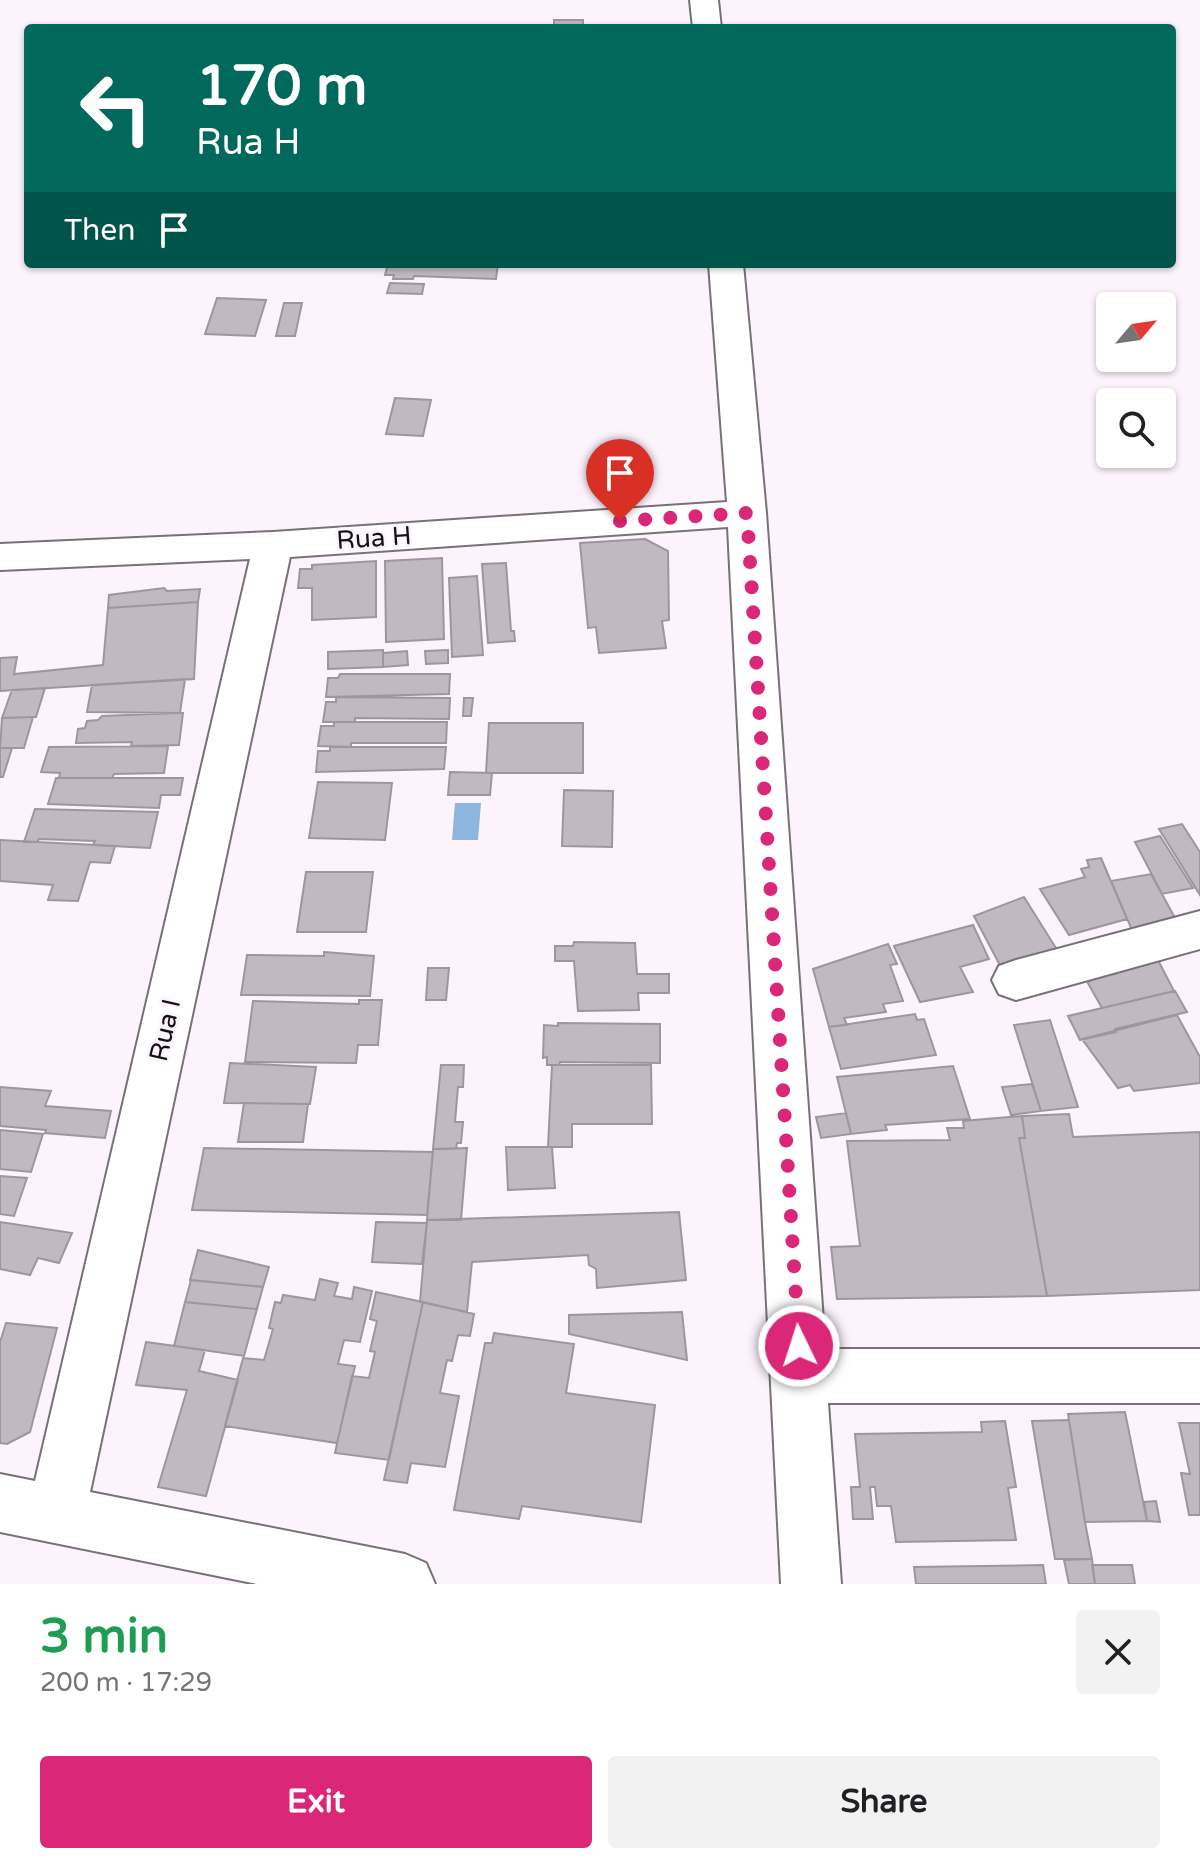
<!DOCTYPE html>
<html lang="en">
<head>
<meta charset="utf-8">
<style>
	:root { --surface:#fff; --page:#f2f2f2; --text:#202124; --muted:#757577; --accent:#db2777 }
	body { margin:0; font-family:"Varela Round",sans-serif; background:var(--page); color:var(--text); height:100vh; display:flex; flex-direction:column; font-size:30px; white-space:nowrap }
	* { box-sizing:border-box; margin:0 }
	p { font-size:26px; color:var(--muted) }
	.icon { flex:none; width:44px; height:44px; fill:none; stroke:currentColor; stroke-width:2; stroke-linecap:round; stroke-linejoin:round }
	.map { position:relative; height:1584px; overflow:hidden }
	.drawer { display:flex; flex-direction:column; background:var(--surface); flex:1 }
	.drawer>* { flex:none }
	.hud { position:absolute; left:24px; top:24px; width:1152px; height:244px; border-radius:8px; box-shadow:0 2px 6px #0004; background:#00695c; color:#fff; overflow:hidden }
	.needle { width:52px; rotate:61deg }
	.controls { position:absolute; left:1096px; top:292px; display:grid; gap:16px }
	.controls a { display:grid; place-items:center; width:80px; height:80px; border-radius:8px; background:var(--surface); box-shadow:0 2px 6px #0004; font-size:40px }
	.pin { position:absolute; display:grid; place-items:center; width:68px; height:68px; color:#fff; margin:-82px -34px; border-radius:50% 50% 50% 0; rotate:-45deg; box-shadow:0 0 8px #0007 }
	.pin .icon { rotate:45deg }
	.me { position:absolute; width:88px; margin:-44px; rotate:356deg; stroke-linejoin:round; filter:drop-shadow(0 0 6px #0008) }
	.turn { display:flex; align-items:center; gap:28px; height:168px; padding:0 40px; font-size:36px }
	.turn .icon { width:104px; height:104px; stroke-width:2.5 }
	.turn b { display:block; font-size:56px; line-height:68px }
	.then { display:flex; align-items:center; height:76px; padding:0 40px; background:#0003; gap:16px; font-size:30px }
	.round { display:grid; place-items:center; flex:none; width:84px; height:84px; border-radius:8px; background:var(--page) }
	.summary { display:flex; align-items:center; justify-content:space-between; height:136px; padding:0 40px }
	h1 { font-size:48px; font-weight:800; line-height:60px; color:#1e9e55 }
	.button { display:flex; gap:16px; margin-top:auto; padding:16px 40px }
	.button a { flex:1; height:92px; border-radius:8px; background:var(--accent); color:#fff; font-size:32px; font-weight:800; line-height:92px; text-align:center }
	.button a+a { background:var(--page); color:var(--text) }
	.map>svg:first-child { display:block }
	.water { fill:#8db6df }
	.building { fill:#c1b9c1; stroke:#9e969e; stroke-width:2 }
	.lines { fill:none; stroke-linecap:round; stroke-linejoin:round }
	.minor-casing { stroke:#787178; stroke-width:4 }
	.minor { fill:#fff; fill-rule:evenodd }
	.route { stroke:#db2777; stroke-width:14; stroke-dasharray:0 25.2 }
	.labels { text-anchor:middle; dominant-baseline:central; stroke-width:6; stroke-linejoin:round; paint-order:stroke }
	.street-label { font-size:26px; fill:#141114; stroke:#fcf3fc }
</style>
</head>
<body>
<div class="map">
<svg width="1200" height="1584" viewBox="0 0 1200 1584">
	<rect width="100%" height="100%" fill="#fcf3fc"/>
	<!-- water -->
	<path class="water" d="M455,803H481L478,840H452Z"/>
	<!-- building -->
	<path class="building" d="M554,20H583V28H554Z
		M388,264H498L496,279L414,276L413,279H393L394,275H385Z
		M390,283L424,284L422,294L387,293Z
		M217,298L266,300L255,336L205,334Z
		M284,303H302L295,336H276Z
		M395,398L431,400L423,436L386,434Z
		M645,539L668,551L669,620L662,621L666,648L599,653L596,627L588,628L580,543Z
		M442,558L444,639L386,642L385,561Z
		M376,561V617L312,620V588H298L300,569H312V565Z
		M506,563L511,631H514L515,641L488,643L482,564Z
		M477,576L483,655L452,657L449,578Z
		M164,588L167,591L200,589L198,602L108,608L109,595Z
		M198,602L194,679L0,691V658L17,657L14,674L103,665L108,608Z
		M383,650V667L328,669V652Z
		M448,650V663L426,664L425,651Z
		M407,651L408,665L383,667V653Z
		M340,674H450L449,694L326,697L328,678H338Z
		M185,679L180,713L87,712L92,685Z
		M45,688L36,717L2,718L12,690Z
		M336,697L450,698L449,719L355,718V722H323L326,702H336Z
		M464,698H473L471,716H463Z
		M180,713H183L179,745L131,746L132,742L76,743L78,729L85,728L87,721L98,720L102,716Z
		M33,717L24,748H0L2,718Z
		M334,722H447L446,743H351V747L318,746L321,726H334Z
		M489,723H583V773H486Z
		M168,746L164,773L114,774L112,778H59L60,773L41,772L49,747Z
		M330,747H446L444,769L316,772L318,751H330Z
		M0,748H12L3,777H0Z
		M450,772L492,773L490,795H448Z
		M56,778H183L180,795H161L159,808L48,804Z
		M318,782L392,783L385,840L309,838Z
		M564,790L613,791L612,847L562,846Z
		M35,809L158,812L150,848L93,845L95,841L39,839L37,842H24Z
		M1182,824L1200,852V895L1159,829Z
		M1160,836L1193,888L1162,894L1135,842Z
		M0,840L37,842L115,846L110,863L90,862L78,901L48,900L53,885L0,881Z
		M1101,858L1127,919L1069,935L1040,889L1085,877L1081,869L1089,867L1087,860Z
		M306,872H373L366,932H297Z
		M1151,874L1180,927L1134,935L1111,881Z
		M1024,897L1061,956L1003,971L974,916Z
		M973,925L989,959L960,967L973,992L920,1002L894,946Z
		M574,942L635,943L637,974H669V993H638L639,1010L578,1011L574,961H555V946H573Z
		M888,944L897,964L890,965L903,1001L883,1004L886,1012L844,1018L847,1025L829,1027L813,969Z
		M324,952L374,956L370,996L241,995L247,955L324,956Z
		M1158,960L1174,991L1102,1008L1085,978Z
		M428,968H449L446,1000H426Z
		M1175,991L1187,1012L1115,1029L1116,1032L1080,1040L1068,1016Z
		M359,1000H382L378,1045H358L356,1063L245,1062L253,1001L359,1004Z
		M915,1014L917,1020L924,1019L936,1055L841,1069L829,1027Z
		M1177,1015L1200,1057V1083L1134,1091L1130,1085L1118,1088L1082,1039Z
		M1050,1020L1078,1107L1041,1111L1014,1025Z
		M558,1023L660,1024V1063L560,1062L559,1065H547V1057L543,1058L544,1025L558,1026Z
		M230,1063L316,1067L310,1104L224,1103Z
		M441,1065H464L463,1087H458L455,1122H463L461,1143H457L456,1149H433Z
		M552,1065H651L652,1124H572V1147H548Z
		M953,1066L970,1119L885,1125L887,1130L851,1134L837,1077Z
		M1032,1084L1041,1111L1011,1115L1002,1087Z
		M0,1087L51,1091L45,1106L111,1111L105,1138L45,1133L46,1130L0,1126Z
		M244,1103L308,1104L303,1142H238Z
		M846,1113L851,1134L821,1138L816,1117Z
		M1069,1114L1073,1137L1200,1132V1290L1047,1296L1019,1138H1025L1022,1116Z
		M1022,1116L1025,1138H1019L1047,1296L837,1299L831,1247L860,1246L847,1141L950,1140L947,1128H964L963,1121Z
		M0,1130L43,1134L31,1172L0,1169Z
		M506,1147H552L555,1188L508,1190Z
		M204,1148L433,1152L427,1215L192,1210Z
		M467,1148L461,1220H427L433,1149Z
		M0,1176L27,1178L14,1216L0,1214Z
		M679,1212L686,1280L597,1288L596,1269L589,1265L588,1255L472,1262L467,1312L420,1302L427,1220Z
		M0,1222L72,1233L59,1263L38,1258L30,1275L0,1269Z
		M376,1222L427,1223L422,1264L372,1262Z
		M198,1250L269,1267L263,1287L190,1280Z
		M320,1279L338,1283L334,1296L352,1299L354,1287L372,1291L360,1342L344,1340L338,1364L355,1366L337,1443L225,1426L243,1358L264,1360L273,1329L269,1328L275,1302L281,1303L283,1295L315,1300Z
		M191,1280L263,1287L257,1309L185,1302Z
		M376,1292L423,1302L389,1460L335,1453L352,1376L369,1378L375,1352L370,1351L377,1321L370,1319Z
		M185,1302L257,1309L244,1356L174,1346Z
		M423,1302L474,1314L470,1336L458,1335L452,1361L447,1360L440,1393L459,1396L445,1467L411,1463L407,1483L384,1480Z
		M682,1312L687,1360L569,1334V1315Z
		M6,1323L57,1328L30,1432L7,1444L0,1443V1342Z
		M494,1333L574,1344L566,1393L655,1405L641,1522L522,1506L519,1519L454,1510L485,1343H492Z
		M146,1342L205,1350L199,1371L238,1380L206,1496L158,1487L187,1390L136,1385Z
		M1125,1412L1147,1521L1085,1522L1068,1414Z
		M1069,1420L1085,1522L1092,1559H1055L1032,1421Z
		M1005,1421L1016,1487L1008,1488L1016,1540L896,1542L891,1506H877L875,1487H870L873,1519H853L851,1487H860L855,1434L982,1432L981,1422Z
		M1179,1423H1200V1515H1189L1181,1473L1190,1474Z
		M1156,1501L1160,1522L1147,1521L1144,1502Z
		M1092,1559L1095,1584H1069L1064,1560Z
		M1043,1565L1046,1584H916L914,1567Z
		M1092,1565H1132L1135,1584H1095Z"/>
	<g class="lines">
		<!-- minor casing -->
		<g class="minor-casing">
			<path id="minor" d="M690,0H718L721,28H693Z
				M709,264H743L766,513L825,1349H1200V1403H828L841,1584H781L728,527L290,557L90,1492L405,1554L426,1563L435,1584H257L0,1532V1474L35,1481L250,559L0,570V544L273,532L727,502Z
				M1200,911V949L1016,1000L999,994L992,980L999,966L1016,960Z"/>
		</g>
		<!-- minor -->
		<use href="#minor" class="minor"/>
	</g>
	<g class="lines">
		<!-- route -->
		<path class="route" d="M620,521L747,513L799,1346"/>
	</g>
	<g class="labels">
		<!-- street labels -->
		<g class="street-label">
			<text transform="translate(374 538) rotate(-4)">Rua H</text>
			<text transform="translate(165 1030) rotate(-77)">Rua I</text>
		</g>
	</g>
</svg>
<div class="controls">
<a><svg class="needle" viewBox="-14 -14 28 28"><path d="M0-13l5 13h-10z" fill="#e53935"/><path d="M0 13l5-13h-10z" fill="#757577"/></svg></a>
<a><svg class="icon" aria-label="search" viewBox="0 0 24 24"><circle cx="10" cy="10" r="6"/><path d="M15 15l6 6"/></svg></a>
</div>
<div class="pin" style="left:620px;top:521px;background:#d93025"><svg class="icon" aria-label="arrive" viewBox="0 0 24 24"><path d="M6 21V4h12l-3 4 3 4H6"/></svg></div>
<svg class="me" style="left:799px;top:1346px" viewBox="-20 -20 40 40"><circle r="17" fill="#db2777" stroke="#fff" stroke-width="3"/><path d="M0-11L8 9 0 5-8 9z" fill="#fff"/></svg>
<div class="hud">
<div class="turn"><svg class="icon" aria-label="left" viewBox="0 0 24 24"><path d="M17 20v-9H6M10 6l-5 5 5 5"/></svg><div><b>170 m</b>Rua H</div></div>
<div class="then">Then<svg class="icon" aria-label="arrive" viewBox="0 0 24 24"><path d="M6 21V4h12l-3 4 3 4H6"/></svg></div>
</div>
</div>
<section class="drawer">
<div class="summary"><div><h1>3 min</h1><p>200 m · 17:29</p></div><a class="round"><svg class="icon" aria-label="close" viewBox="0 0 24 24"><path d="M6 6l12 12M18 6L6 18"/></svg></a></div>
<div class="button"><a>Exit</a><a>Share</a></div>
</section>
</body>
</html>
